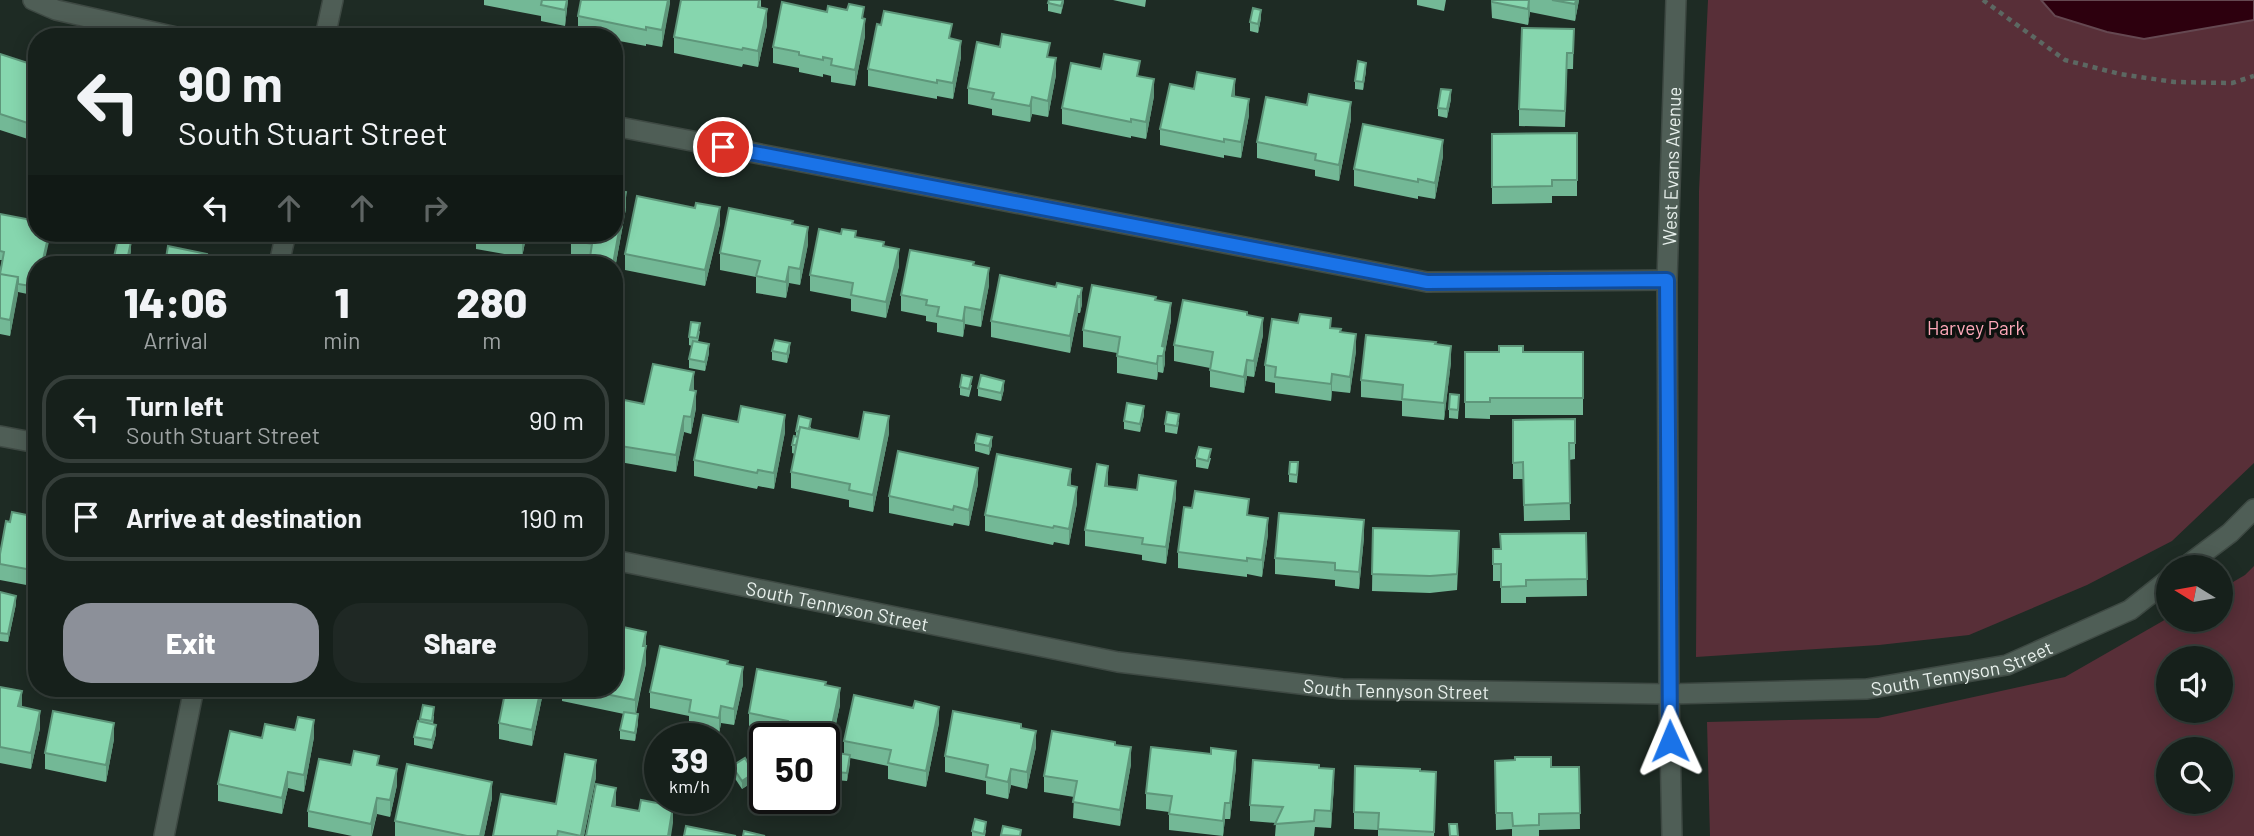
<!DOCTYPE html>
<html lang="en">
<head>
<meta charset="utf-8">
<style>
	:root { --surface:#16201b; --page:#1f2824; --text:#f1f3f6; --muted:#9ea3a3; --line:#353e3a; --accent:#8c9099 }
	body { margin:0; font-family:Barlow,sans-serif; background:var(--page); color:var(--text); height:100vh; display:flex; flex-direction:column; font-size:26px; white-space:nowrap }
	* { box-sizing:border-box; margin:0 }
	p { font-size:23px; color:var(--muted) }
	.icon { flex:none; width:38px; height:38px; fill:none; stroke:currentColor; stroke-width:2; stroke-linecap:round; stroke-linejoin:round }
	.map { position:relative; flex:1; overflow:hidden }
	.panel { position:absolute; left:28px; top:256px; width:595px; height:441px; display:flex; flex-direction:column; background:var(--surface); border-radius:28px; box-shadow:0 4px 18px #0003,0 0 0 2px var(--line) }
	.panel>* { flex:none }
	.banner { position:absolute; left:28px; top:28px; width:595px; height:214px; border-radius:28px; box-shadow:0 4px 18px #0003,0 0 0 2px var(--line); background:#16201b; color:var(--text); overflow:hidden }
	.needle { width:46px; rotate:281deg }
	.tools { position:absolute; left:2156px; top:555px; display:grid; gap:14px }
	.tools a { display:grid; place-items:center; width:77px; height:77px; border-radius:50%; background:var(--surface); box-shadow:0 4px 18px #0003,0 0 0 2px var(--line); font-size:35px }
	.speed { position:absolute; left:644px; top:723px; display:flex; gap:14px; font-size:35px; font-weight:700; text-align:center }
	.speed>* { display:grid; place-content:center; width:91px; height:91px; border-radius:50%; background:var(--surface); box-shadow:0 4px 18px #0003,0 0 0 2px var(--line); line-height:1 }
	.speed small { font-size:18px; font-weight:400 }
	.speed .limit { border:4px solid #111; border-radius:10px; background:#fff; color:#111 }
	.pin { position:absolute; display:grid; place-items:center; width:60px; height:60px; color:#fff; margin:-30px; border:4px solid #fff; border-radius:50%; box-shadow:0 2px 7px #0007 }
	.me { position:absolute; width:77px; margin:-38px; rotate:359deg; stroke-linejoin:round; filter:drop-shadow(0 0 5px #0008) }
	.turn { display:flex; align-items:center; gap:24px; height:147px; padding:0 35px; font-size:32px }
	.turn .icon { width:91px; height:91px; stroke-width:2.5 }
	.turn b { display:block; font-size:49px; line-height:60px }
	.lanes { display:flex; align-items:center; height:66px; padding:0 35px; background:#0003; justify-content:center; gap:35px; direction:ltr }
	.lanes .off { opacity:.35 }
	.eta { display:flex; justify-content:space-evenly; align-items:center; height:119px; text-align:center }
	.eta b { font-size:42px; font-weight:800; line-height:49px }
	.button { display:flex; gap:14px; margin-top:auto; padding:14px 35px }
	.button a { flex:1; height:80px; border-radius:28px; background:var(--accent); color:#fff; font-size:28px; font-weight:800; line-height:80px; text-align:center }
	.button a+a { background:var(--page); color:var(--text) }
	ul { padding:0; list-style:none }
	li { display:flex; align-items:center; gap:21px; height:88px; margin:0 14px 10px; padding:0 21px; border:4px solid var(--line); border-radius:28px }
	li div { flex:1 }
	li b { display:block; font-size:26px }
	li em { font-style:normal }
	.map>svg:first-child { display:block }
	.green { fill:#582f38; fill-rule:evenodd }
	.water { fill:#2d000e; stroke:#654851; stroke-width:2 }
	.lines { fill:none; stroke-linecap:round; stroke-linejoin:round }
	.minor-casing { stroke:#3e4943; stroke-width:22 }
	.tertiary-casing { stroke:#3e4943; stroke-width:22 }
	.secondary-casing { stroke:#3e4943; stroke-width:22 }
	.path { stroke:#5c6862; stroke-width:4.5; stroke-dasharray:5 5; stroke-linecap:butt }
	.minor { stroke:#4f5e56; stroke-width:19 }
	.tertiary { stroke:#4f5e56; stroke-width:19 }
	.secondary { stroke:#4f5e56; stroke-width:19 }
	.wall { fill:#73b896 }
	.shaded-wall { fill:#5e967a }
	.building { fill:#86d6ae; stroke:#5e967a; stroke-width:2 }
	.route-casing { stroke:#114b97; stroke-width:18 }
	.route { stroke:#1a73e8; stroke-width:12 }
	.labels { text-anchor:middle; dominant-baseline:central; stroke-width:7; stroke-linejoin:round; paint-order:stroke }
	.street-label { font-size:19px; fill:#e8f0ec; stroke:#0d120f }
	.park-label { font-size:19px; fill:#ffa9ba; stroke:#0d120f }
</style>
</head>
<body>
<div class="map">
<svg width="2254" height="836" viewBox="0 0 2254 836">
	<rect width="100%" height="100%" fill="#1e2b24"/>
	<!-- green -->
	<path class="green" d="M1708,0H2254V463L2172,541L2087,585L1969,635L1879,645L1696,657L1699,191Z
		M2254,566V836H1710L1707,722L1878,718L2065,677L2168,618L2221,620V589L2245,575ZM2168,658H2221V710H2168ZM2168,749H2221V802H2168Z"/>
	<!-- water -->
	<path class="water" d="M2041,0H2254V20L2144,39L2107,32L2055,16Z"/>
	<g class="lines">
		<!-- minor casing -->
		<g class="minor-casing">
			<path id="minor" d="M33,0L56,10L176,37
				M614,126L1427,282L1667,280"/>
		</g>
		<!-- tertiary casing -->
		<g class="tertiary-casing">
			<g id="tertiary">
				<path d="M0,436L37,443"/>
				<path id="s1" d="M614,560L1118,662L1342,689L1669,694L1867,689L2007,665L2130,610L2168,580"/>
				<path d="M2185,567L2230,533L2254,509"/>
			</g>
		</g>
		<!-- secondary casing -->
		<g class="secondary-casing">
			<g id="secondary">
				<path d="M325,37L333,0"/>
				<path d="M279,264L286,233"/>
				<path d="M164,836L194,688"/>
				<path id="s2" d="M1672,836L1669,694L1667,280L1676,0"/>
			</g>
		</g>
		<!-- path -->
		<path class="path" d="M1983,0L2065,60L2120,74L2174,82L2232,83L2254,76"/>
		<!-- minor -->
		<use href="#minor" class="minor"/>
		<!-- tertiary -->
		<use href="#tertiary" class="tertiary"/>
		<!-- secondary -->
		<use href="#secondary" class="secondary"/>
	</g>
	<!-- wall -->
	<path class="wall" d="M484,0H568L565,26L541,21V16L484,5Z
		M670,0L662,47L646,44V46L614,40V37H598L578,33V16Z
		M761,0V7L767,25L758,67L743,64L742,67L674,53V37Z
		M1064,0L1061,14L1048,11V3Z
		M1113,0H1146L1145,7Z
		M1417,0H1446L1444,11L1417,5Z
		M1491,0H1579L1575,21L1530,12L1528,25L1492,18Z
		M1261,18L1258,33L1250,31V22Z
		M864,19L865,36L855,86L831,82V76L823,74V77L799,72V68L773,63V47Z
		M1574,29L1573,69H1567L1565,127L1519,126V109Z
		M952,39L961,57L953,99L937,96V99L868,86V69Z
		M0,54L37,66V142L0,130Z
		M1050,57L1056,75L1048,117L1032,114L1030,122L992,115V109L968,104V88Z
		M1366,71L1363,90L1355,89V81Z
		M1140,76L1154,96L1146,139L1131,136V138L1062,124V108Z
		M1194,89L1235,96L1249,115L1241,158L1224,155V158L1160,145V129Z
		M1451,99L1447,118L1438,116V108Z
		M1351,119L1339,181L1315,176V170L1257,158V142Z
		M1492,134L1577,180V196H1552V203L1492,204Z
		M1443,156L1435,199L1418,196V199L1354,186V169Z
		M626,208L614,274V264L571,257V241L538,235V233H614Z
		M695,208L720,224L705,286L625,270V254Z
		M0,214L37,264V296L18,292L10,336L0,334V270L2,260H0Z
		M793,224L808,244L800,285L789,283L786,298L756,293V277L720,270V253Z
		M136,233H149L148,238L136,236Z
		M385,233H423L421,242L385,235Z
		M476,233H527L522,257L476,249Z
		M856,237L884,246L899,266L886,318L851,311V299L810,291V275Z
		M131,251L128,264H114V257Z
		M974,265L989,285L981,327L965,324L963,337L937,332V323L926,321V316L901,311V295Z
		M1056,287L1082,288V304L1080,313H1078L1070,353L991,337V321Z
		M1156,300L1171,320L1165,352V363L1163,373L1158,372L1157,380L1117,373V353L1083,347V330Z
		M1247,315L1263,335L1254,377L1247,376L1244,393L1210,387V368L1174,361V345Z
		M1331,328L1341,332L1356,351L1350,393L1332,391L1331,401L1275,393V383L1265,381V365Z
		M700,331L698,342L709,353L705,371L689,368V359L692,346L689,345V337Z
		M1436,344L1451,362L1444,420L1402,416V401L1361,397V380Z
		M772,351H790L787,363L772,360Z
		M1465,352H1583V415H1490V419L1465,418Z
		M972,385L969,397L960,395V387Z
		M978,388L1004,389L1001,401L978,396Z
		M694,389L696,408L691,434L684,432L676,472L614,461V398L644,404Z
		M1459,404L1458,419L1449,418V409Z
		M1144,415L1140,432L1124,429V421Z
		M1575,419V459L1569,460L1570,520L1524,521L1523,479H1513V420Z
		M1179,422L1177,434L1165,432V424Z
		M811,427V429L859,439L889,433L873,512L849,507V500L791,488V472L795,454L792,453V445L796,436V431Z
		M785,432L774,489L758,486L757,489L694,476V460Z
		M975,443L992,445L989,455L975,451Z
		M1196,458H1211L1208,469L1196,467Z
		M1298,471L1297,483L1289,482V474Z
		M1108,482V486L1176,497L1166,564L1142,560V555L1085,546V530Z
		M978,484L969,526L954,523L953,526L889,513V496Z
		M1071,486L1077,503L1069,545L1054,542L1053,545L985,531V515Z
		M1192,508L1249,516L1268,534L1262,577L1247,574V577L1178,568V552Z
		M37,517V587L0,580V554L10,522Z
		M1373,528L1459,547L1457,590L1430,593L1372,591Z
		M1586,533L1587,596L1526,597V603H1501V581H1493V549H1500Z
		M1364,537L1359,589L1335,586V580L1275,574V558Z
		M0,592L16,604L8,642L0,641Z
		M646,632V663L636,714L638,723L635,741L620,739V730L624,714L562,701V689L554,688H614Z
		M728,664L743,684L734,725L721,723L719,734L689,728V716L650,708V692Z
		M826,685L840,705L831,747L824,745V738H785V737L749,730V713Z
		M0,687L22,707L40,728L31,769L0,763Z
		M485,688H544L532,746L499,739V723L505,692Z
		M434,716L433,725L436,734L432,749L414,745V737L420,719Z
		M939,723L926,787L888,779V766L850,758L847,781L836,780V772L844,754V741Z
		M1021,728L1036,747L1027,789L1011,785L1008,799L986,794V781L945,772V756Z
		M314,737L304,792L288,788L282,814L218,801V784L262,738Z
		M114,739L106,782L45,769V753Z
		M1115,745L1131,764L1120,826L1073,818L1074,797L1044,792V776Z
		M1495,761L1551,767H1579L1580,829L1539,830V836H1512V829L1496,830Z
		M351,765H379L397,785L390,817L377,814L372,836H352L308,827V811Z
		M732,766L754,781L742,789L732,774Z
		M1236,767L1230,819H1225L1223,836L1169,830V812L1146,809V793Z
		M1319,768L1334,785L1331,828L1315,827L1314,836H1275L1276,823L1250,821V805Z
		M596,777L584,836H493L556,804Z
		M1436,789L1434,836H1378V830L1354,829V812Z
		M492,798L484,836H395V821Z
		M986,830L985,836H972V831Z"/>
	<!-- shaded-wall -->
	<path class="shaded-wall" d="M565,0H568L565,26Z
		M668,0H670V4L662,47V30Z
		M1063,0H1064V2L1061,14Z
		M1529,0L1530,12L1528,25V9Z
		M1576,0H1579L1575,21V4Z
		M767,9V25L758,67V51Z
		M1261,10V18L1258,33V24Z
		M865,19V36L855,86V70Z
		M961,41V57L953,99V83Z
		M1056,58V75L1048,117V101Z
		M1366,63V71L1363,90V82Z
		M1154,79V96L1146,139V122Z
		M1235,79V96H1232Z
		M1451,90V99L1447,118V109Z
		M1032,97V114L1030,122V106Z
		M1249,99V115L1241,158V142Z
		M1351,102V119L1339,181V165Z
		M1443,140V156L1435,199V183Z
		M626,192V208L614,274V264H613Z
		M720,207V224L705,286V270Z
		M808,227V244L800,285V269Z
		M49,233H51L44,264H42Z
		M524,233H527L522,257V241Z
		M131,242V251L128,264H127Z
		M899,249V266L886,318V302Z
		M789,267V283L786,298V282Z
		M989,268V285L981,327V310Z
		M18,277V294L10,336V320Z
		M1082,288V304L1080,313V297Z
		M1078,296V313L1070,353V336Z
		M1171,303V320L1165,352V363L1163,373L1162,346Z
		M965,307V324L963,337V321Z
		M1263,318V335L1254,377V361Z
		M1356,334V351L1350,393V377Z
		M790,343V351L787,363V354Z
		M709,344V353L705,371V362Z
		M1451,346V362L1444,420V403Z
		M1158,356V372L1157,380V364Z
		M1247,360V376L1244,393V377Z
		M694,372V389L690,407V390Z
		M1332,374V391L1331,401V384Z
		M1004,381V389L1001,401V393Z
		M696,391V408L691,434V417Z
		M1144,406V415L1140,432V424Z
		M785,415V432L774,489V473Z
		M684,416V432L676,472V455Z
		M889,416V433L873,512V495Z
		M992,437V445L989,455V446Z
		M1108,466V482L1105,502V486Z
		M978,468V484L969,526V510Z
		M1071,469V485L1068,502V485Z
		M1176,481V497L1166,564V547Z
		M1077,487V503L1069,545V529Z
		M1268,518V534L1262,577V560Z
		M1364,520V537L1359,589V572Z
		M16,596V604L8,642V634Z
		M646,632V648L643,646Z
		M646,646V663L635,716V700Z
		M743,667V684L734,725V709Z
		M541,688H544L532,746V730Z
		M840,688V705L831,747V730Z
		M22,691V708L18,706Z
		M721,706V723L719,734V718Z
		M939,707V723L926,787V771Z
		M40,711V728L31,769V753Z
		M638,714V723L635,741V733Z
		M314,720V737L304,792V775Z
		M114,723V739L106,782V765Z
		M436,725V734L432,749V740Z
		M1036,731V747L1027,789V772Z
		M1131,747V764L1120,826V810Z
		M1236,751V767L1230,819V803Z
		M850,755V764L847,781V773Z
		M596,760V777L584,836H581Z
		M397,769V785L390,817V800Z
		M1011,769V785L1008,799V782Z
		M1334,769V785L1331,828V811Z
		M288,772V788L282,814V798Z
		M754,773V781L742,789V781Z
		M492,782V798L484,836H480Z
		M616,788V804L612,823V806Z
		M377,798V814L371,836V824Z
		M1225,803V819L1223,836V821Z
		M673,806V823L671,836H668Z"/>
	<!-- building -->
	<path class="building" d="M542,0H567L565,10L541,5Z
		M581,0H668L662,30L646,27V30L578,16Z
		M681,0H759L758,7L767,9L758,51L743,48L742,50L674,37Z
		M1049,0H1063L1061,6L1048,3Z
		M1492,0H1529L1528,9L1492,2Z
		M1552,0H1576L1575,4Z
		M782,2L827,12L828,6L847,10L849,4L864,7L862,18L865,19L855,70L831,65L832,59L823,57V60L799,55V52L773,47Z
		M1253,8L1261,10L1258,24L1250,22Z
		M884,11L952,24L949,38L961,41L953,83L937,80V83L868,69L877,24L881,25Z
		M1522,28L1574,29L1573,53H1567L1565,111L1519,109Z
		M1002,34L1050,43L1047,57L1056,58L1048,101L1032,97L1030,106L992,99L994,93L968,88L977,42L1000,47Z
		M0,54L37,66V126L0,114Z
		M1104,54L1140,61L1137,76L1154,79L1146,122L1131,119V122L1062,108L1071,63L1101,69Z
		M1358,61L1366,63L1363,82L1355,81Z
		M1197,72L1235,79L1232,96L1249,99L1241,142L1224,139V142L1160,129L1170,84L1194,89Z
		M1441,89L1451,90L1447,109L1438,108Z
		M1309,94L1351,102L1339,165L1315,160L1316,154L1257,142L1266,97L1307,105Z
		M1363,124L1443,140L1435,183L1418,179V182L1354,169Z
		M1577,133V180H1552V186L1492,187V134Z
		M614,190L626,192L613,264H589L592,244L571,240L573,233H614Z
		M637,196L695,208L696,203L720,207L705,270L625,254Z
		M729,208L793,221L792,224L808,227L800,269L789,267L786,282L756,276L760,261L720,253Z
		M0,214L37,221V233H49L42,264H37V287L18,284V277L0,274L4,252L0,251Z
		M819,229L841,234L842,229L856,231L855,237L884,242L883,246L899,249L886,302L851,295L853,283L810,275Z
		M478,233H524L522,241Z
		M118,239L131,242L127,260L114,257Z
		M168,246L207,254L205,264H165Z
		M910,250L974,262L973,265L989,268L981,310L965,307L963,321L937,316L939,307L926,305L927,300L901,295Z
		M0,274L18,277L10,320L0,318Z
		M1000,275L1056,287L1057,283L1082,288L1080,297L1078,296L1070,336L991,321Z
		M1092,285L1156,297L1155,300L1171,303L1162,346L1165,347L1163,356H1158L1157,364L1117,356L1120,337L1083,330Z
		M1183,300L1247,312V315L1263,318L1254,361L1247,360L1244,377L1210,370L1213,352L1174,345Z
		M1300,314L1331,318L1330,328L1341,329L1340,332L1356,334L1350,377L1332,374L1331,384L1275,377L1276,367L1265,365L1272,319L1298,323Z
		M691,322L700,323L697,338L689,337Z
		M1366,335L1436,342L1435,344L1451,346L1444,403L1402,399L1403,385L1361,380Z
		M775,340L790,343L787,354L772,351Z
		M693,341L709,344L705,362L689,359Z
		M1499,346H1523V352H1583V398H1490V402H1465V352H1499Z
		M653,364L694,372L690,390L696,391L691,417L684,416L676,455L614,445V398L644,404Z
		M962,375L972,377L969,389L960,387Z
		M981,375L1004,381L1001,393L978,388Z
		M1450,394L1459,395L1458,410L1449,409Z
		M1127,403L1144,406L1140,424L1124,421Z
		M741,406L785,415L774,473L758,470L757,473L694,460L703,415L738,422Z
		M864,412L889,416L873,495L849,490L850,484L791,472L800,427L859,439Z
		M1167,412L1179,414L1177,426L1165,424Z
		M799,416L811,419L809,429L800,427L799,432L796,431Z
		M1575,419V443H1569L1570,503L1524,505L1523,462L1513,463V420Z
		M977,434L992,437L989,446L975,443Z
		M794,436L798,437L796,445H792Z
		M1199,447L1211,449L1208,461L1196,458Z
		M898,451L978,468L969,510L954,506L953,510L889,496Z
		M997,454L1071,469L1068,485L1077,487L1069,529L1054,526L1053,528L985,515Z
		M1290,462H1298L1297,475L1289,474Z
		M1097,464L1108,466L1105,486L1137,490L1139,475L1176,481L1166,547L1142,544L1143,538L1085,530Z
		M1195,491L1249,499L1247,515L1268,518L1262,560L1247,558V561L1178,552L1184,507L1192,508Z
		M12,512L37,517V571L0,564V554L6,521L10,522Z
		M1279,513L1364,520L1359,572L1335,570V563L1275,558Z
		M1373,528L1459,531L1457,574L1430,576L1372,574Z
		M1586,533L1587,579L1526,580V586L1501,587V564H1493V549H1501L1500,534Z
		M0,592L16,596L8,634L0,633Z
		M614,625L646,632L643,646H646L635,700L576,688H614Z
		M660,646L728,661L727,664L743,667L734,709L721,706L719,718L689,712L691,700L650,692Z
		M757,669L826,682L825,685L840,688L831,730L815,727L812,738L785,733L788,721L749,713Z
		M0,687L22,691L18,706L40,711L31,753L0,747Z
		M506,688H541L532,730L499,723Z
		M854,695L913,708L915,701L939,707L926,771L888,763L891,750L844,741Z
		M423,705L434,707L432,721L420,719Z
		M53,711L114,723L106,765L45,753Z
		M953,711L1021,724V728L1036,731L1027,772L1011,769L1008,782L986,777L988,765L945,756Z
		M624,712L638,714L635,733L620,730Z
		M298,717L314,720L304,775L288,772L282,798L218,784L230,731L262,738L265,724L295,730Z
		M418,721L436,725L432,740L414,737Z
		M1052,731L1115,742V745L1131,747L1120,810L1073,802L1077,781L1044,776Z
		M1151,747L1211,754V748L1236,751L1230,803H1225L1223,821L1169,814L1172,796L1146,793Z
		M354,751L379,756L377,765L397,769L390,800L377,798L371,824L308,811L319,759L351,765Z
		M838,753L850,755L847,773L836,772Z
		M565,754L596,760L581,836L558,831L557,836H493L501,794L556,804Z
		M1515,757H1551V767H1579L1580,813L1539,814V825L1513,826L1512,813H1496L1495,761L1515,760Z
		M745,758L754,773L742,781L732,766Z
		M1253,760L1319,765V768L1334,769L1331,811L1315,810L1314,821L1275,824L1283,807L1250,805Z
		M407,764L492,782L480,836H467L395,821Z
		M1355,766L1420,769V771L1436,772L1434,832L1378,829L1379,813L1354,812Z
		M596,784L616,788L612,806L639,811L641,800L673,806L668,836H586Z
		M975,819L986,822L984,834L972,831Z
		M1449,824H1457L1458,836H1450Z
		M686,826L736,836H684Z
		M1003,826L1021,830L1020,836L1001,835Z
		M744,831L765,836H743Z"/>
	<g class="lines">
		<!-- route casing -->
		<g class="route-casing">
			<path id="route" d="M723,147L1427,282L1667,280L1670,741"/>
		</g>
		<!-- route -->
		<use href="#route" class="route"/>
	</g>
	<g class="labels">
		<!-- street labels -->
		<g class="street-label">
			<text stroke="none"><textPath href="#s2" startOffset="670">West Evans Avenue</textPath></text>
			<text stroke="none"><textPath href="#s1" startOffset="228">South Tennyson Street</textPath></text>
			<text stroke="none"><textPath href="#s1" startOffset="1362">South Tennyson Street</textPath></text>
			<text stroke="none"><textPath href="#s1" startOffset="794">South Tennyson Street</textPath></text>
		</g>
		<!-- park labels -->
		<g class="park-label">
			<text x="1976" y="327">Harvey Park</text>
		</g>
	</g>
</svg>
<div class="tools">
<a><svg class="needle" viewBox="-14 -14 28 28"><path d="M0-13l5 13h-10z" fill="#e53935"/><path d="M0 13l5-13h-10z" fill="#9ea3a3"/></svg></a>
<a><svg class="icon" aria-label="sound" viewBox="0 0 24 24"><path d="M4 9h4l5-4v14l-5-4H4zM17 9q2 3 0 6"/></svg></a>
<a><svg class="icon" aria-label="search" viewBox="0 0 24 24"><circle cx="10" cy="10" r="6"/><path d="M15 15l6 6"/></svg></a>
</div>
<div class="speed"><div>39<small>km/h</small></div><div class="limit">50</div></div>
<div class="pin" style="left:723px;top:147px;background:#d93025"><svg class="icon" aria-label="arrive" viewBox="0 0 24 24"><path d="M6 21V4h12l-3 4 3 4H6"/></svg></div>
<svg class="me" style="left:1670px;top:741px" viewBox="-20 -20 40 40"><path d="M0-17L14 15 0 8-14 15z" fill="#1a73e8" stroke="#fff" stroke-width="4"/></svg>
<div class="banner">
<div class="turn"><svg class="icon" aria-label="left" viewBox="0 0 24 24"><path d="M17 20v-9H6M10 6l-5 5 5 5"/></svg><div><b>90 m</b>South Stuart Street</div></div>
<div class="lanes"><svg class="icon" aria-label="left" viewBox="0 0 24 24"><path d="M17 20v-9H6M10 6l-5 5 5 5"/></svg><svg class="icon off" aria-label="ahead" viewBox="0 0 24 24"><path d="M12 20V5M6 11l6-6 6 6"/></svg><svg class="icon off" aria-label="ahead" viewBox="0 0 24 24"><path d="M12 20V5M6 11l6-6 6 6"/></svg><svg class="icon off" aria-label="right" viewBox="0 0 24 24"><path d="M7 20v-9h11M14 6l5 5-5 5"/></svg></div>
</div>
<section class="panel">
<div class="eta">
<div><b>14:06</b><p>Arrival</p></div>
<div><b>1</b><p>min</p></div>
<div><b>280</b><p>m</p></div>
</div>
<ul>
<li><svg class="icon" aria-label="left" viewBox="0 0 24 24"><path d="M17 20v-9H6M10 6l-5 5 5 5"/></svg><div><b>Turn left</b><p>South Stuart Street</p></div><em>90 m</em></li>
<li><svg class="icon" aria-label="arrive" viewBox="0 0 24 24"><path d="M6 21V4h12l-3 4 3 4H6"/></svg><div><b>Arrive at destination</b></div><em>190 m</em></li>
</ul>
<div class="button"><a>Exit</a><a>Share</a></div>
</section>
</div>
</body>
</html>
